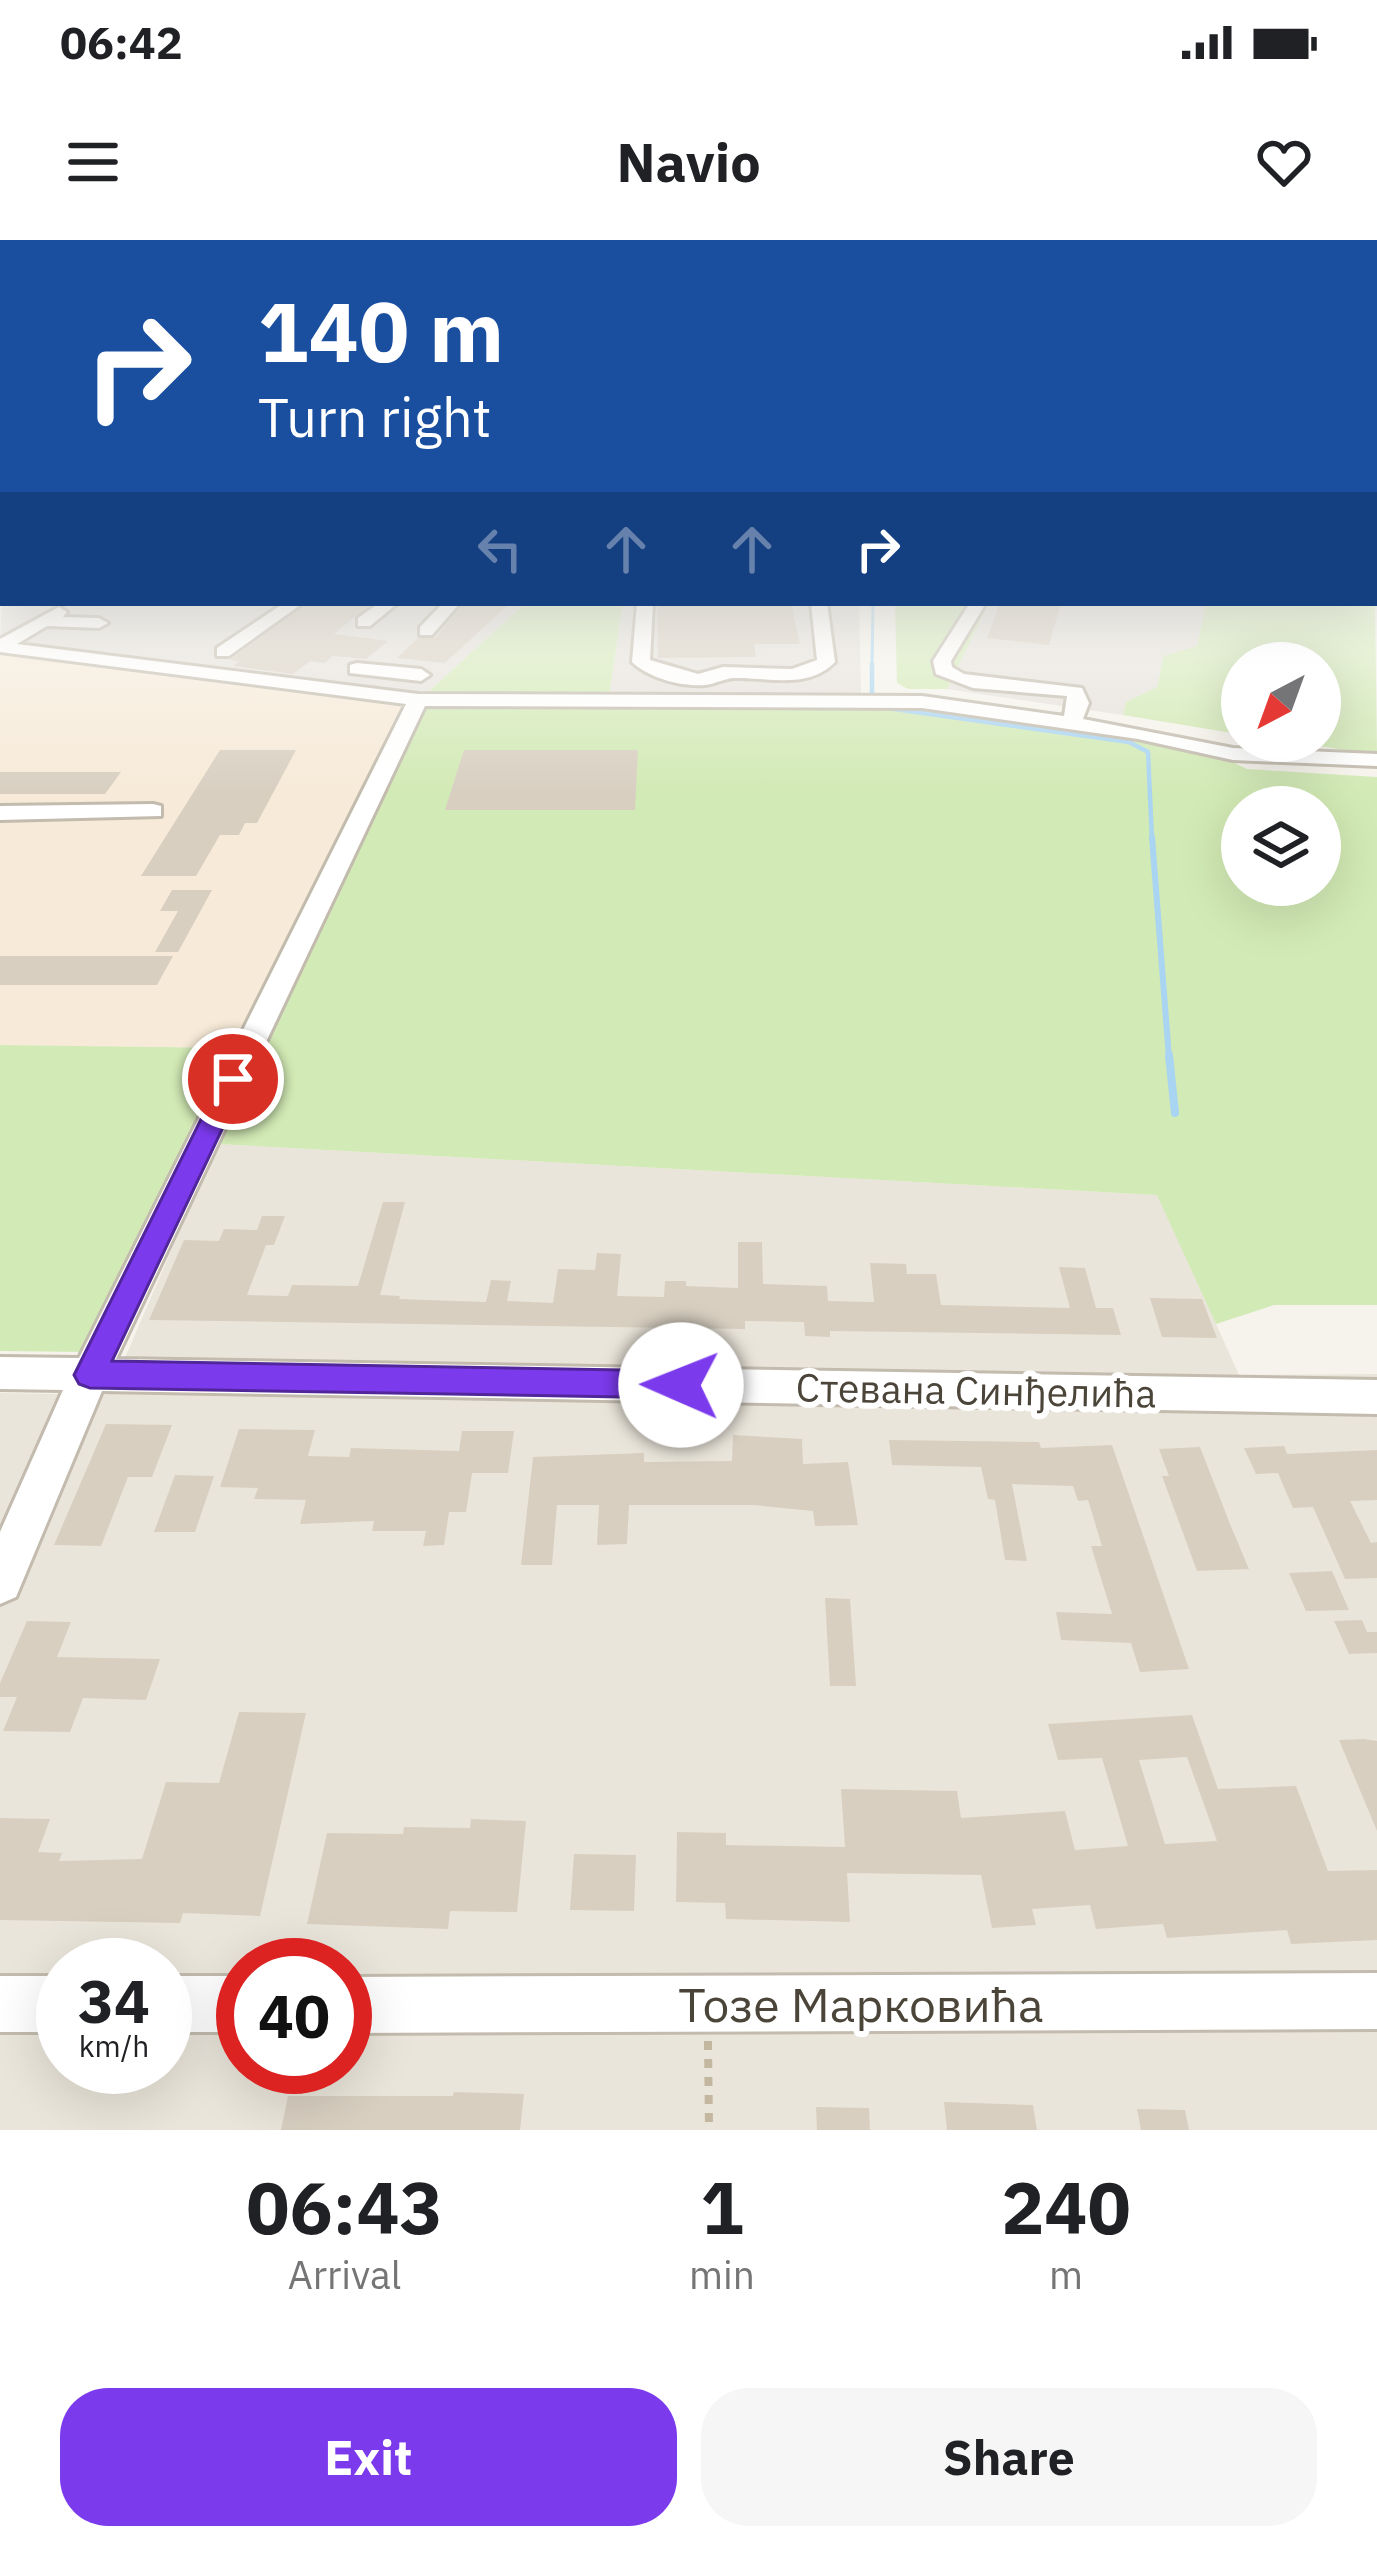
<!DOCTYPE html>
<html lang="en">
<head>
<meta charset="utf-8">
<style>
	:root { --surface:#fff; --page:#f6f6f6; --text:#202124; --muted:#757577; --accent:#7c3aed }
	body { margin:0; font-family:"IBM Plex Sans",sans-serif; background:var(--page); color:var(--text); height:100vh; display:flex; flex-direction:column; font-size:45px; white-space:nowrap }
	* { box-sizing:border-box; margin:0 }
	p { font-size:39px; color:var(--muted) }
	.icon { flex:none; width:66px; height:66px; fill:none; stroke:currentColor; stroke-width:2; stroke-linecap:round; stroke-linejoin:round }
	.map { position:relative; height:1890px; overflow:hidden }
	.sheet { display:flex; flex-direction:column; background:var(--surface); flex:1 }
	.sheet>* { flex:none }
	.hud { position:absolute; left:0px; top:0px; width:1377px; height:366px; box-shadow:0 12px 48px #0002; background:#1a4fa0; color:#fff; overflow:hidden }
	.needle { width:78px; rotate:221deg }
	.controls { position:absolute; left:1221px; top:402px; display:grid; gap:24px }
	.controls a { display:grid; place-items:center; width:120px; height:120px; border-radius:50%; background:var(--surface); box-shadow:0 12px 48px #0002; font-size:60px }
	.speed { position:absolute; left:36px; top:1698px; display:flex; gap:24px; font-size:60px; font-weight:700; text-align:center }
	.speed>* { display:grid; place-content:center; width:156px; height:156px; border-radius:50%; background:var(--surface); box-shadow:0 12px 48px #0002; line-height:1 }
	.speed small { font-size:30px; font-weight:400 }
	.speed .limit { border:18px solid #d22; background:#fff; color:#111 }
	.pin { position:absolute; display:grid; place-items:center; width:102px; height:102px; color:#fff; margin:-51px; border:6px solid #fff; border-radius:50%; box-shadow:0 3px 12px #0007 }
	.me { position:absolute; width:132px; margin:-66px; rotate:271deg; stroke-linejoin:round; filter:drop-shadow(0 0 9px #0008) }
	.turn { display:flex; align-items:center; gap:42px; height:252px; padding:0 60px; font-size:54px }
	.turn .icon { width:156px; height:156px; stroke-width:2.5 }
	.turn b { display:block; font-size:84px; line-height:102px }
	.lanes { display:flex; align-items:center; height:114px; padding:0 60px; background:#0003; justify-content:center; gap:60px; direction:ltr }
	.lanes .off { opacity:.35 }
	.eta { display:flex; justify-content:space-evenly; align-items:center; height:204px; text-align:center }
	.eta b { font-size:72px; font-weight:700; line-height:84px }
	.button { display:flex; gap:24px; margin-top:auto; padding:24px 60px }
	.button a { flex:1; height:138px; border-radius:48px; background:var(--accent); color:#fff; font-size:48px; font-weight:700; line-height:138px; text-align:center }
	.button a+a { background:var(--page); color:var(--text) }
	.status { display:flex; justify-content:space-between; align-items:center; height:84px; padding:0 60px; background:var(--surface); direction:ltr }
	.status svg { height:33px; fill:currentColor }
	header { display:flex; justify-content:space-between; align-items:center; height:156px; padding:0 60px; background:var(--surface); font-size:54px; font-weight:700 }
	.map>svg:first-child { display:block }
	.residential { fill:#eae5da; fill-rule:evenodd }
	.commercial { fill:#f7ead8 }
	.industrial { fill:#e6e2dd }
	.green { fill:#d2eab5; fill-rule:evenodd }
	.lines { fill:none; stroke-linecap:round; stroke-linejoin:round }
	.stream-far3 { stroke:#a9d4f2; stroke-width:3 }
	.stream-far2 { stroke:#a9d4f2; stroke-width:4.5 }
	.stream-far1 { stroke:#a9d4f2; stroke-width:6 }
	.stream { stroke:#a9d4f2; stroke-width:8 }
	.building { fill:#d8cfc1; fill-rule:evenodd }
	.minor-casing { stroke:#c2bbae; stroke-width:6 }
	.path { stroke:#c4b79f; stroke-width:8; stroke-dasharray:9 9; stroke-linecap:butt }
	.minor { fill:#fff; fill-rule:evenodd }
	.route { fill:#7c3aed; stroke:#51269a; stroke-width:3 }
	.labels { text-anchor:middle; dominant-baseline:central; stroke-width:12; stroke-linejoin:round; paint-order:stroke }
	.street-label { font-size:39px; fill:#4b4439; stroke:#fff }
	.near-street-label { font-size:48px; fill:#4b4439; stroke:#fff }
</style>
</head>
<body>
<div class="status"><b>06:42</b><svg viewBox="0 0 49 12"><path d="M0 12V9h3v3zM5 12V6h3v6zM10 12V3h3v9zM15 12V0h3v12zM26 1h20v11H26zM47 4h2v5h-2z"/></svg></div>
<header><svg class="icon" aria-label="menu" viewBox="0 0 24 24"><path d="M4 6h16M4 12h16M4 18h16"/></svg>Navio<svg class="icon" aria-label="heart" viewBox="0 0 24 24"><path d="M12 20l-8-8c-3-5 5-10 8-4 3-6 11-1 8 4z"/></svg></header>
<div class="map">
<svg width="1377" height="1890" viewBox="0 0 1377 1890">
	<rect width="100%" height="100%" fill="#f6f3ec"/>
	<!-- residential -->
	<path class="residential" d="M217,904L1158,955L1239,1135L1377,1134V1890H0V1153L109,1155ZM63,1725H165V1827H63ZM243,1725H345V1827H243Z"/>
	<!-- commercial -->
	<path class="commercial" d="M6,411L401,463L404,470L231,808L0,805V417Z"/>
	<!-- industrial -->
	<path class="industrial" d="M3,343V363H525L423,457L0,403Z
		M623,363H859L861,455L609,456Z
		M989,363H1206L1197,406L1157,447L1126,462L1123,475L947,449Z"/>
	<!-- green -->
	<path class="green" d="M1374,289L1377,515L1287,501H1320V423H1242V494L1236,493L1235,426L1232,493L1123,475L1126,462L1157,447L1164,416L1197,406L1206,363H1374Z
		M525,363H623L609,456L423,457Z
		M895,363H989L947,449H908L897,443Z
		M915,464L1122,494L1224,518L1247,529L1377,537V1065H1274L1216,1084L1157,955L217,904L410,468ZM1242,567H1320V645H1242Z
		M0,805L231,808L88,1112L0,1111Z"/>
	<g class="lines">
		<!-- stream-far3 -->
		<path class="stream-far3" d="M872,427L873,363"/>
		<!-- stream-far2 -->
		<path class="stream-far2" d="M872,456V424
			M887,468L1129,502L1148,512L1152,600"/>
		<!-- stream-far1 -->
		<path class="stream-far1" d="M1152,597L1169,818"/>
		<!-- stream -->
		<path class="stream" d="M1169,815L1175,873"/>
	</g>
	<!-- building -->
	<path class="building" d="M307,363H371L334,394L388,401L366,419L333,416L325,423L310,421L293,434L233,426L240,421L230,420Z
		M464,363H510L445,423L397,418L418,398H435Z
		M657,363H791L800,404H754L756,417L658,418Z
		M1000,363H1061L1049,405L987,398Z
		M220,510H296L257,583H245L239,595H220L196,636H141Z
		M464,510H638L635,570H445Z
		M0,532H121L105,554H0Z
		M172,650H212L178,712H155L178,671H160Z
		M0,716H173L157,745H0Z
		M383,962H405L380,1055L400,1056L399,1059L486,1062L491,1040L511,1041L507,1061L553,1063L558,1029L595,1030L597,1013L621,1014L617,1056L664,1057L665,1041H686V1046L738,1048V1002H762L763,1044L827,1046L828,1061L874,1062L870,1023L906,1024L907,1034H936L941,1065L1070,1068L1059,1027L1085,1028L1096,1068H1113L1121,1095L830,1091V1097L805,1096L804,1082L745,1081V1089L149,1080L184,1000L219,1001L224,989L257,990L262,976H285L274,1005H266L247,1055L288,1056L292,1045L358,1046Z
		M1150,1058L1202,1059L1217,1098L1162,1097Z
		M106,1184L172,1185L152,1237H128L101,1306L54,1305Z
		M239,1189L315,1190L308,1216L349,1217L351,1208L459,1211L462,1191H514L508,1233H472L466,1272H449L444,1305L423,1306L426,1291H372L374,1281L300,1284L306,1260L254,1259L258,1248L220,1247Z
		M733,1195L802,1199L803,1224L848,1222L858,1285L815,1286L813,1271L753,1265H629L627,1304L597,1305L599,1265H557L552,1325H521L533,1217L644,1213V1222L732,1221Z
		M889,1200L1039,1202L1041,1208L1112,1205L1189,1429L1140,1432L1131,1403L1061,1400L1056,1372L1112,1374L1091,1306H1102L1088,1260L1078,1261L1073,1246L1012,1244L1027,1321L1005,1320L995,1260L988,1259L981,1227L892,1225Z
		M1284,1206L1287,1214L1377,1210V1260L1350,1261L1371,1303L1377,1302V1338L1345,1339L1313,1267L1293,1268L1278,1233L1256,1234L1244,1208Z
		M1200,1207L1230,1284L1249,1329L1197,1331L1162,1236H1169L1159,1209Z
		M175,1235L214,1236L195,1292H154Z
		M1332,1331L1349,1370L1306,1371L1289,1333Z
		M825,1358L850,1359L856,1446H830Z
		M1362,1380L1367,1392H1377V1413L1349,1414L1334,1381Z
		M27,1381L71,1382L57,1417L160,1419L146,1460L83,1458L70,1492L3,1491L17,1457H0V1443Z
		M239,1472L306,1473L260,1676L183,1673L180,1683L0,1680V1578L50,1579L38,1612L62,1613L59,1621L142,1619L166,1542L219,1543Z
		M1192,1475L1218,1549L1296,1546L1328,1631L1377,1630V1700L1291,1704L1287,1690L1167,1698L1163,1684L1096,1689L1090,1665L1032,1669L1036,1685L992,1688L981,1635L847,1633L850,1682L726,1679L725,1663L676,1662L677,1592L726,1593V1605L845,1607L841,1549L957,1551L961,1578L1065,1571L1075,1610L1128,1606L1102,1518L1058,1520L1048,1484ZM1187,1517L1217,1601L1165,1604L1139,1520Z
		M1364,1499L1377,1501V1591L1339,1500Z
		M471,1579L526,1581L517,1672L450,1671L448,1689L307,1684L327,1593L403,1594L404,1587L470,1588Z
		M574,1614L636,1615L634,1671L570,1670Z
		M454,1852L524,1854L520,1890H281L288,1856H453Z
		M944,1862L1033,1865L1037,1890H947Z
		M816,1867L869,1868L870,1890H817Z
		M1137,1869L1185,1870L1189,1890H1141Z"/>
	<g class="lines">
		<!-- minor casing -->
		<g class="minor-casing">
			<path id="minor" d="M3,331V341L0,342V332Z
				M284,363H303L229,416H217V408Z
				M379,363H398L370,386H358V378Z
				M443,363H460L432,395H420V387Z
				M637,363H653L650,420L698,434L723,427L792,429L817,420L811,363H827L835,422C808,450 768,437 733,438C723,439 715,444 705,445C681,447 649,438 632,422Z
				M970,363H986L951,421L952,427L964,434L1082,448L1089,463L1083,479L1233,508L1377,514V526L1233,520L1138,499L922,468L425,466L116,1119L1377,1140V1174L102,1151L16,1357L0,1364V1292L63,1150L0,1149V1117L79,1118L406,464L0,412V399L59,367L67,372L63,377L99,378L108,383L99,388L47,386L17,404L418,454L922,456L1064,476L1067,456L973,448L936,434L933,421Z
				M357,423L421,429L430,435L421,441L350,433V425Z
				M153,564L161,566V576L0,580V566Z
				M1377,1733V1789L345,1793V1737Z
				M0,1736H63V1792H0Z
				M165,1736H243V1792H165Z"/>
		</g>
		<!-- path -->
		<path class="path" d="M708,1801L709,1890"/>
		<!-- minor -->
		<use href="#minor" class="minor"/>
	</g>
	<!-- sky -->
	<linearGradient id="sky" x2="0" y2="1"><stop stop-color="#8fc1ec"/><stop offset="0.52" stop-color="#fbfaf6"/><stop offset="1" stop-color="#fbfaf6" stop-opacity="0"/></linearGradient>
	<rect width="1377" height="554" fill="url(#sky)"/>
	<!-- route -->
	<path class="route" d="M233,831L246,839L112,1121L681,1131L692,1135L697,1145L692,1154L681,1158L90,1148L79,1144L74,1135L79,1125L221,839Z"/>
	<g class="labels">
		<!-- street labels -->
		<g class="street-label">
			<text transform="translate(976 1150) rotate(1)">Стевана Синђелића</text>
		</g>
		<!-- near-street labels -->
		<g class="near-street-label">
			<text x="861" y="1764">Тозе Марковића</text>
		</g>
	</g>
</svg>
<div class="controls">
<a><svg class="needle" viewBox="-14 -14 28 28"><path d="M0-13l5 13h-10z" fill="#e53935"/><path d="M0 13l5-13h-10z" fill="#757577"/></svg></a>
<a><svg class="icon" aria-label="layers" viewBox="0 0 24 24"><path d="M12 4l9 5-9 5-9-5zM3 14l9 5 9-5"/></svg></a>
</div>
<div class="speed"><div>34<small>km/h</small></div><div class="limit">40</div></div>
<div class="pin" style="left:233px;top:839px;background:#d93025"><svg class="icon" aria-label="arrive" viewBox="0 0 24 24"><path d="M6 21V4h12l-3 4 3 4H6"/></svg></div>
<svg class="me" style="left:681px;top:1145px" viewBox="-20 -20 40 40"><circle r="19" fill="#fff"/><path d="M0-13L10 11 0 6-10 11z" fill="#7c3aed"/></svg>
<div class="hud">
<div class="turn"><svg class="icon" aria-label="right" viewBox="0 0 24 24"><path d="M7 20v-9h11M14 6l5 5-5 5"/></svg><div><b>140 m</b>Turn right</div></div>
<div class="lanes"><svg class="icon off" aria-label="left" viewBox="0 0 24 24"><path d="M17 20v-9H6M10 6l-5 5 5 5"/></svg><svg class="icon off" aria-label="ahead" viewBox="0 0 24 24"><path d="M12 20V5M6 11l6-6 6 6"/></svg><svg class="icon off" aria-label="ahead" viewBox="0 0 24 24"><path d="M12 20V5M6 11l6-6 6 6"/></svg><svg class="icon" aria-label="right" viewBox="0 0 24 24"><path d="M7 20v-9h11M14 6l5 5-5 5"/></svg></div>
</div>
</div>
<section class="sheet">
<div class="eta">
<div><b>06:43</b><p>Arrival</p></div>
<div><b>1</b><p>min</p></div>
<div><b>240</b><p>m</p></div>
</div>
<div class="button"><a>Exit</a><a>Share</a></div>
</section>
</body>
</html>
